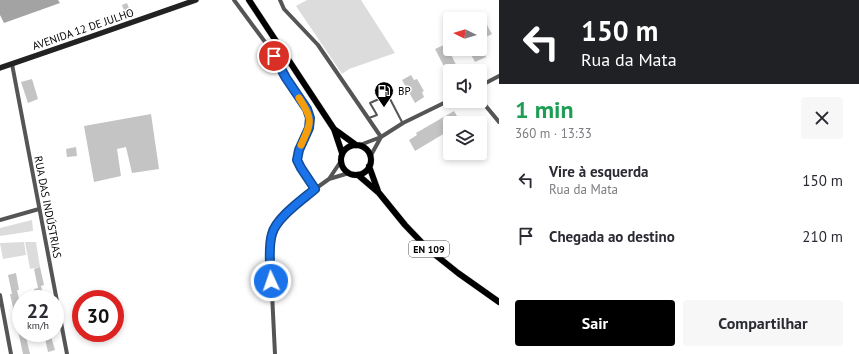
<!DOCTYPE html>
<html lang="pt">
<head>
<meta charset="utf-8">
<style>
	:root { --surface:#fff; --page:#f7f7f7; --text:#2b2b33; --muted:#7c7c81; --accent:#000 }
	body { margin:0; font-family:"PT Sans",sans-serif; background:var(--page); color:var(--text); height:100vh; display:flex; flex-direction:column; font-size:15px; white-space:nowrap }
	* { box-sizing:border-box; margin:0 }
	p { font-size:13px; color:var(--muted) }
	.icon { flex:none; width:22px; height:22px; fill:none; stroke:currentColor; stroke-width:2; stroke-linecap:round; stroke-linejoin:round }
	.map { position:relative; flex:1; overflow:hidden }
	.panel { display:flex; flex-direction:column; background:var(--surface); width:360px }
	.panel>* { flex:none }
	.guide { background:#202124; color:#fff; overflow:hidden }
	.needle { width:26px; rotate:275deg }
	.controls { position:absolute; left:443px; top:12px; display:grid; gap:8px }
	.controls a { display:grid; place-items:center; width:44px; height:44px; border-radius:4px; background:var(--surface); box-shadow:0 2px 6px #0003; font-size:20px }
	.speed { position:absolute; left:12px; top:290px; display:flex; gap:8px; font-size:20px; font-weight:700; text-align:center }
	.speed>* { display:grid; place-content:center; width:52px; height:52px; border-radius:50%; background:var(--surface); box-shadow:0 2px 6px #0003; line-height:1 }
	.speed small { font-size:10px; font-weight:400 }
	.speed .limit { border:6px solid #d22; background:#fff; color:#111 }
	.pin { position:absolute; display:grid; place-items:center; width:34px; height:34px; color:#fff; margin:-17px; border:2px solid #fff; border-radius:50%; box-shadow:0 1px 4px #0007 }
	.me { position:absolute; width:44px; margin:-22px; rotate:357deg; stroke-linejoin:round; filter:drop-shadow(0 0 3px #0008) }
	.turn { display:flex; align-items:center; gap:14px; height:84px; padding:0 16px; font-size:18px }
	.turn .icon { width:52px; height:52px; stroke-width:2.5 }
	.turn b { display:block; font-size:28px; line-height:34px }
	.round { display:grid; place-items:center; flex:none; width:42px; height:42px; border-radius:4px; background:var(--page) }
	.summary { display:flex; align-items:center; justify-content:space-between; height:68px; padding:0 16px }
	h1 { font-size:24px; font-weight:600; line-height:30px; color:#1e9e55 }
	.button { display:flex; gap:8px; margin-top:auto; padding:8px 16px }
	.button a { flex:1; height:46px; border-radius:4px; background:var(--accent); color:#fff; font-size:16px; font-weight:600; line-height:46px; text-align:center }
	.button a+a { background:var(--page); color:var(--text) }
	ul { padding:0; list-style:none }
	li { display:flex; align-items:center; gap:12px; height:56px; padding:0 16px }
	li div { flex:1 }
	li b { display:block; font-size:15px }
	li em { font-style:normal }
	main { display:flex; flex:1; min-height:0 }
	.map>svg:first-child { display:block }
	.green { fill:#dcdcdc }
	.water { fill:#a3a3a3 }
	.building { fill:#c4c4c4 }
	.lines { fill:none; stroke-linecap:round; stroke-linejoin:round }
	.primary-casing { stroke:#dbdbdb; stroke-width:7 }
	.service { stroke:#555; stroke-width:2 }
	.minor { stroke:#555; stroke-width:4 }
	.secondary { stroke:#222; stroke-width:5.5 }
	.primary { stroke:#000; stroke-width:6 }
	.route-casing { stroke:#114b97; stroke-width:10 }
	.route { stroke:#1a73e8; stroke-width:7 }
	.slow { stroke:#f59e0b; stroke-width:7 }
	.labels { text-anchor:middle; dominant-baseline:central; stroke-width:3; stroke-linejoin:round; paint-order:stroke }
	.shield { fill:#fff; stroke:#4c4c4c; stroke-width:1 }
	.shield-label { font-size:10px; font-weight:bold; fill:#000 }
	.street-label { font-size:11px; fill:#000; stroke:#fff }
	.poi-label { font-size:11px; fill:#000; stroke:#fff; text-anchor:start }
</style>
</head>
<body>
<main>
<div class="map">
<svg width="499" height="354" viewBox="0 0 499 354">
	<rect width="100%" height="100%" fill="#fff"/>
	<!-- green -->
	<path class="green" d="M307,0H361L395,53L349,69L342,74L296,6Z
		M32,220L33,231L0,236V228Z
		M24,242L26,255L3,259L0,243Z
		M25,242H36L40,267L30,269Z"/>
	<!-- water -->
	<path class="water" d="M0,0H58L60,3L4,23L0,15Z"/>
	<!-- building -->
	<path class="building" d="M127,3L131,14L126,16L122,5Z
		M487,25L492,34L480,40V28Z
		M446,44L459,71H450V78L435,49Z
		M468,49H482L486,57L475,62Z
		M411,75L414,80L417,79L424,91L422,92L424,97L415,103L402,80Z
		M32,79L38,99L28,103L21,82Z
		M454,111L461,123H450V142L445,133L415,151L409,140L417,135L416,133Z
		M151,114L159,169L132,173L126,147L117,149L121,176L94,182L84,126Z
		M76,147L77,156L67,157L66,149Z
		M40,267L44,285L41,286L44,299H37L34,289L38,288L34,269Z
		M16,273L19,290H17L21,308V333H25L30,354H23L10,294H12L8,275Z
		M50,333L55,350L48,352L44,334Z"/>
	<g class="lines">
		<!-- primary casing -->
		<g class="primary-casing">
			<path id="primary" d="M249,0L334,129L342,153
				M334,129L356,145
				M341 160a15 15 0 1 1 30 0a15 15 0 1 1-30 0Z
				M369,166L378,191
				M358,175L379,193L405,225L428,249L458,273L499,302"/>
		</g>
		<!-- service -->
		<path class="service" d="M369,118L377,115L370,103L388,95L402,122"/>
		<!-- minor -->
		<path class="minor" d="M234,0L268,46L286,78L307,109L309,118V128L299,150L297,159L301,168L315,189
			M280,0L284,9L318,45L381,137
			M12,64L67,354
			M480,86L499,76
			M480,99L499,122
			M360,145L381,137L403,123L450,100
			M370,157L381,137
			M329,179L341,161
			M0,220L39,209
			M0,295L11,354
			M275,354L270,252L271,234L277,223L315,189L329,179L349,173"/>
		<!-- secondary -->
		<path class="secondary" d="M0,68L90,37L196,0"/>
		<!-- primary -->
		<use href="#primary" class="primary"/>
	</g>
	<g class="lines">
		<!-- route casing -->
		<g class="route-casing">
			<path id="route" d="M271,281C270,267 268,247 272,234C276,218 302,200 315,189L301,168L297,160L299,150L309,128L310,118L307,109L286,78L274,56"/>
		</g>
		<!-- route -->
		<use href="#route" class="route"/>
		<!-- slow -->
		<path class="slow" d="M299,98C314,120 311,123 301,145"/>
	</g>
	<!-- icons -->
	<defs>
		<g id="fuel-pin" transform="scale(1)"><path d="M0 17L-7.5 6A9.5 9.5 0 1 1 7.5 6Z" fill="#000" stroke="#fff"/><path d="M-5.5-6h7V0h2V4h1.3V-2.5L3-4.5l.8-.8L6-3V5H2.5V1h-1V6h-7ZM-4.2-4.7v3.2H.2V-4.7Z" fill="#fff"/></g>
	</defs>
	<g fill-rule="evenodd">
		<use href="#fuel-pin" x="384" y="91"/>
	</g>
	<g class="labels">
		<!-- shield labels -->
		<rect class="shield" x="409" y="241" width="40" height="16" rx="3"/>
		<g class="shield-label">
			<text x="429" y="249">EN 109</text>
		</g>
		<!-- street labels -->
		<g class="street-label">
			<text transform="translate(83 29) rotate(-19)">AVENIDA 12 DE JULHO</text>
			<text transform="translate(48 207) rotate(79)">RUA DAS INDÚSTRIAS</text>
		</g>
		<!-- poi labels -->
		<g class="poi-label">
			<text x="398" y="91">BP</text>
		</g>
	</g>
</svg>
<div class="controls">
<a><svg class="needle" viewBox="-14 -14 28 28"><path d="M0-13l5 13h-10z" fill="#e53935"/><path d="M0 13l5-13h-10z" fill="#7c7c81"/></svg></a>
<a><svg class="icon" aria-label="sound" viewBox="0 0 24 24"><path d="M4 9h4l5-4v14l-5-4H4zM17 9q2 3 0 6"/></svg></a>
<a><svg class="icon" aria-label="layers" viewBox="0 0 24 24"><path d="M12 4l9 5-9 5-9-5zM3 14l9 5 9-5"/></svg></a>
</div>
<div class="speed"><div>22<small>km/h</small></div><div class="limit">30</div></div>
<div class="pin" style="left:274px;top:56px;background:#d93025"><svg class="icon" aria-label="arrive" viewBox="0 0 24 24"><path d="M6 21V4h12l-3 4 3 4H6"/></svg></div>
<svg class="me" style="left:271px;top:281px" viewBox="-20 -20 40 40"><circle r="17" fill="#1a73e8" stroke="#fff" stroke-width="3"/><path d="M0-11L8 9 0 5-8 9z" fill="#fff"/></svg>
</div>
<section class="panel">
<div class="guide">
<div class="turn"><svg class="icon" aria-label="left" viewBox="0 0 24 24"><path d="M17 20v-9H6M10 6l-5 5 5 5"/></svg><div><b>150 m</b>Rua da Mata</div></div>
</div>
<div class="summary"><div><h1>1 min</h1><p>360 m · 13:33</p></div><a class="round"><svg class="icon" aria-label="close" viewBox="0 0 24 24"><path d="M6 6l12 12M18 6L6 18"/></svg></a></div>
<ul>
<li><svg class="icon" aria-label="left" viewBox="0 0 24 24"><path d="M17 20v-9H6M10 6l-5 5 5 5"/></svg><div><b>Vire à esquerda</b><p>Rua da Mata</p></div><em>150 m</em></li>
<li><svg class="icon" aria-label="arrive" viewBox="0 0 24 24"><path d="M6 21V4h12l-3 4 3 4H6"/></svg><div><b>Chegada ao destino</b></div><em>210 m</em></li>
</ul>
<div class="button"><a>Sair</a><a>Compartilhar</a></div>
</section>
</main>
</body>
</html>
